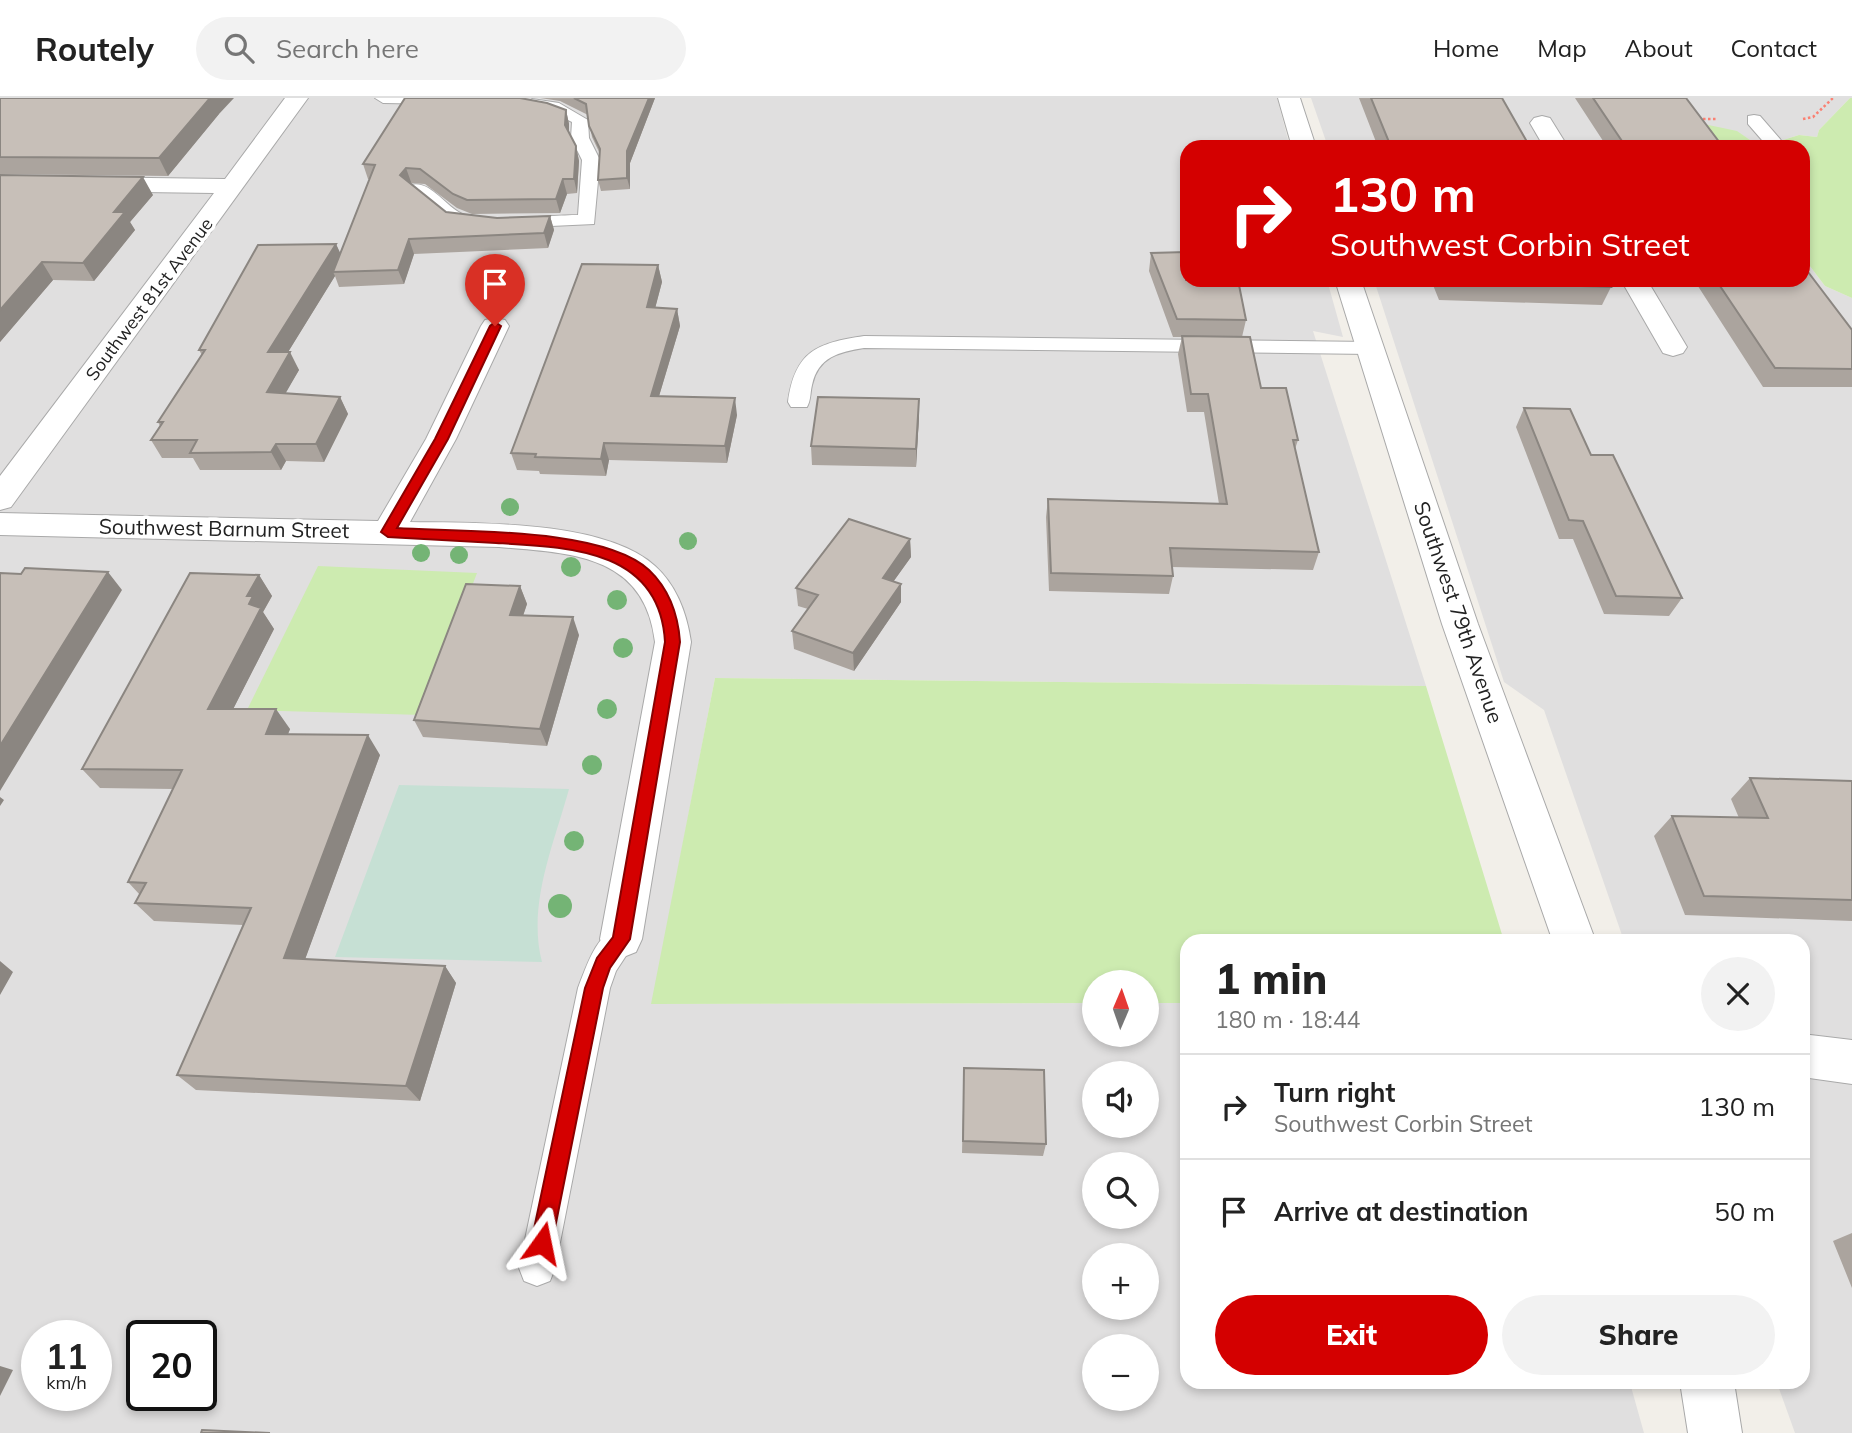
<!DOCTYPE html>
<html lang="en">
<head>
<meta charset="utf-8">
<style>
	:root { --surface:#fff; --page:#f2f2f2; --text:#222; --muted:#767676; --line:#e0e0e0; --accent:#d40000 }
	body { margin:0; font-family:Mulish,sans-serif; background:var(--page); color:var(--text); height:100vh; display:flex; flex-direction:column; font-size:26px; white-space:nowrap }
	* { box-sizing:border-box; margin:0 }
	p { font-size:23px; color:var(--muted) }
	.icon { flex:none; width:38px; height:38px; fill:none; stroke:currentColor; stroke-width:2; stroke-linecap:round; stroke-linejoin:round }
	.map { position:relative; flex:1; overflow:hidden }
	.side { position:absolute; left:1180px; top:836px; width:630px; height:455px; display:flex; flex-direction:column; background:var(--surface); border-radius:21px; box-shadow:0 4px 10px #0003 }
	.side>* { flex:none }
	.hud { position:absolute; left:1180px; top:42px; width:630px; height:147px; border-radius:21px; box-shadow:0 4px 10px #0003; background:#d40000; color:#fff; overflow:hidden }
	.needle { width:46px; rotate:2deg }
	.fabs { position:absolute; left:1082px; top:872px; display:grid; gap:14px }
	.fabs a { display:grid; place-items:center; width:77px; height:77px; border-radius:50%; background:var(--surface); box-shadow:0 4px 10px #0003; font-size:35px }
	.speed { position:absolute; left:21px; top:1222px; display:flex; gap:14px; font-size:35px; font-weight:700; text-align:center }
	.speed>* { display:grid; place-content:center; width:91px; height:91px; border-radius:50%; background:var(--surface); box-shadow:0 4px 10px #0003; line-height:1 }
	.speed small { font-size:18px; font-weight:400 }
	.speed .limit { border:4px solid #111; border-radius:10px; background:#fff; color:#111 }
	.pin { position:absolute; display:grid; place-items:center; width:60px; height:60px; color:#fff; margin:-72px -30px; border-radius:50% 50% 50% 0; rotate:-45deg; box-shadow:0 0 7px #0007 }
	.pin .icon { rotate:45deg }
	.me { position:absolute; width:77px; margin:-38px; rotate:12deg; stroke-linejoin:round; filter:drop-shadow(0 0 5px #0008) }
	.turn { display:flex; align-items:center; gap:24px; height:147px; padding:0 35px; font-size:32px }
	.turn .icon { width:91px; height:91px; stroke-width:2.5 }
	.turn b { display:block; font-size:49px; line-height:60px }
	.round { display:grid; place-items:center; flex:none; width:74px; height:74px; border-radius:37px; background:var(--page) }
	.summary { display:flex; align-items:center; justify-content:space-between; height:119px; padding:0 35px }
	h1 { font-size:42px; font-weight:800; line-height:52px }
	.cta { display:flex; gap:14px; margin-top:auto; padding:14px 35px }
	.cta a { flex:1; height:80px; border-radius:42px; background:var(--accent); color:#fff; font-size:28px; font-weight:800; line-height:80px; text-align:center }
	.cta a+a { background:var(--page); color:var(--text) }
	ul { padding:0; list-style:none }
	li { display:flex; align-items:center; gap:21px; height:105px; padding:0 35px; border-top:2px solid var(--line) }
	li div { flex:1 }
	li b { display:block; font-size:26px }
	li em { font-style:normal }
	header { display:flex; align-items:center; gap:42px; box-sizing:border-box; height:98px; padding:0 35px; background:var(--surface); border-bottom:2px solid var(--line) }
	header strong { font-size:33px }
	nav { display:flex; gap:38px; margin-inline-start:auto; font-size:24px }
	.search { width:490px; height:63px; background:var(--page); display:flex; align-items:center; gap:18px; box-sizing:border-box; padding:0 24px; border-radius:38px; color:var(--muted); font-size:26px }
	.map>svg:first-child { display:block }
	.residential { fill:#e0dfdf; fill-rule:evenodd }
	.grass { fill:#cdebb0 }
	.wetland { fill:#c6e0d4 }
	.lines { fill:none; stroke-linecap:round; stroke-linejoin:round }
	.lane-casing { stroke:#a9a9a9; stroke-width:2 }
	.street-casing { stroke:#a9a9a9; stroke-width:2 }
	.path { stroke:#fa8072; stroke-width:2.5; stroke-dasharray:2.5 2.5; stroke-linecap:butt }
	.lane { fill:#fff; fill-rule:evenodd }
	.street { fill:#fff; fill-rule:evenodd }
	.tree { fill:#74b475 }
	.wall { fill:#aba49e }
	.shaded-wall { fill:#8b8681 }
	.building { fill:#c7bfb8; stroke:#8b8681; stroke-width:2 }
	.route { fill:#d40000; stroke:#8a0000; stroke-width:2 }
	.labels { text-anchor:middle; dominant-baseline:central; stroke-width:7; stroke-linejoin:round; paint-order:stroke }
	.far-street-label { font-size:18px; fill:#222; stroke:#fff }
	.street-label { font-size:21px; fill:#222; stroke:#fff }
</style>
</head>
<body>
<header>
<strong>Routely</strong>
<div class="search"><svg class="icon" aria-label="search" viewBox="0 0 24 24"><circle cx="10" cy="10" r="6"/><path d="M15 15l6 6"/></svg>Search here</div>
<nav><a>Home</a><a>Map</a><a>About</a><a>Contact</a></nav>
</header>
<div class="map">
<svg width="1852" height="1335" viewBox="0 0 1852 1335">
	<rect width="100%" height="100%" fill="#f2efe9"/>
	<!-- residential -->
	<path class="residential" d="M0,0H1277L1290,49H1186V182H1327L1343,239L1313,233L1426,588L715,580L652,906L1094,905V936H1146V905H1186V1284L1630,1285L1644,1335H0ZM1094,975H1146V1027H1094ZM1094,1066H1146V1118H1094ZM1094,1157H1146V1209H1094ZM37,1237H96V1297H37ZM142,1237H201V1297H142ZM1094,1248H1146V1300H1094Z
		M1311,0H1850L1819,32L1817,39L1799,37L1780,43L1753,44L1736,33L1717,49H1328Z
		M1803,159L1825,188L1852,200V1335H1795L1777,1285L1802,1284V844L1624,843L1544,612L1504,584L1374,182H1802Z"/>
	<!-- grass -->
	<path class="grass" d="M1850,0H1852V200L1825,188L1803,159L1802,49H1717L1699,25L1737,33L1753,44L1780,43L1799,37L1817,39L1819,32Z
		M318,468L477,475L423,617L247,612Z
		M715,580L1426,588L1504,843L1186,844V905H1146V884H1094V905L651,906Z"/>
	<!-- wetland -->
	<path class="wetland" d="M399,687L569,691C554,746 527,807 542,864L335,859Z"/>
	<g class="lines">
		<!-- lane casing -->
		<g class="lane-casing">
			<path id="lane" d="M375,0H450L451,1L443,6L383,5Z
				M532,1L559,5L588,22L589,40L600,62L594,126L485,131L458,128L411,95L408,91L411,87C430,82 445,108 462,116C481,125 554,117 578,117L582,62L571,40L572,24L549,13L526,9L524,6Z
				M1754,17L1760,18L1780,41L1783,45L1780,49H1768L1748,26V18Z
				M864,238L1371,244L1381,250L1371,256L864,250C839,254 818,259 812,287C810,295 811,302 807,309H791L788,304C795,253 817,245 864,238Z
				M621,827L632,831L637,841L616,873L610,890L555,1170L550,1183L537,1188L524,1183L519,1170L578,890C587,867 596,836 621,827Z"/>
		</g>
		<!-- street casing -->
		<g class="street-casing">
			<path id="street" d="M285,0H308L11,409L0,412V378L214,95L0,92V78L225,81Z
				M1278,0H1300L1316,49H1292Z
				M1542,18L1550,20L1568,49H1544L1530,25L1534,20Z
				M1335,182H1361L1478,526L1596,844H1553L1442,526Z
				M1621,182H1647L1687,249L1683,255L1673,258L1663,255Z
				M495,220L505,222L509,228L456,341L410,424C476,425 605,422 655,468C677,488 687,516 691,544L642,841L636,854L621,860L606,854L600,841L655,544C645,456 570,455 499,449L0,437V415L378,423L426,341L481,228L485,222Z
				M1802,936L1852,942V986L1802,979Z
				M1680,1284H1734L1742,1335H1688Z"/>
		</g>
		<!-- path -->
		<path class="path" d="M1698,21H1718
			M1803,21L1813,19L1833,0"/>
		<!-- lane -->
		<use href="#lane" class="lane"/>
		<!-- street -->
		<use href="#street" class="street"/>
	</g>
	<!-- trees -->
	<g class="tree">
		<circle cx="510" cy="409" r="9"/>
		<circle cx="688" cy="443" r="9"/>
		<circle cx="421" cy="455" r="9"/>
		<circle cx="459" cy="457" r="9"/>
		<circle cx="571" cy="469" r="10"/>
		<circle cx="617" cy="502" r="10"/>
		<circle cx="623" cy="550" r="10"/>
		<circle cx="607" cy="611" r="10"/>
		<circle cx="592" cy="667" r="10"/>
		<circle cx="574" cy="743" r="10"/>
		<circle cx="560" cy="808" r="12"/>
	</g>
	<!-- wall -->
	<path class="wall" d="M0,0L219,16L168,78L0,76Z
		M540,0H655L630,65V91L601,93L598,82L600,56L592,39L588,17L560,3Z
		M1359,0H1502L1530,49H1378Z
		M1575,0H1686L1723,49H1607Z
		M566,12L569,26V34L576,48L579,63L577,95L567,96L560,115L472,116L457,110L425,86L410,85L446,114L497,120L550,118L554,132L548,150L414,156L404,186L339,189L335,178L288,254L299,272L285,295L340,299L348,316L324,364L286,363L281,372H200L193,360H162L151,342L160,328L158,324L202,257L199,252L336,146L340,156L370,81H368L363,66Z
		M0,77L153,97L130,124L135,132L94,183L53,182L0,244Z
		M1151,155L1246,222L1242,239L1261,290L1298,342L1295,351L1319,454L1313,472L1172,469L1173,478L1169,496L1049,493L1046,419L1048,401L1219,406L1204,314H1187L1178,256L1182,239H1173L1149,173Z
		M658,167L662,184L655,210L677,211L680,228L659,298L737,317L727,365L609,362L606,378L540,376L539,373L517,372L511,355Z
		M1431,182H1607L1611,189L1602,207L1439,202Z
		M1694,182H1802L1852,232V289H1763Z
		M919,301V319L916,369L812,367L811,348Z
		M1524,310L1591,357L1682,500L1669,518L1604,516L1573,441H1559L1516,329Z
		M910,441L911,459L893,484L901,504L854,573L794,551L792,533L808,511L798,508L796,490Z
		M259,477L272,498L263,514L274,531L233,611L290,631L288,636L380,657L305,861L445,868L456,885L420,1003L196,992L177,977L243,827L154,823L135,805L140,797L128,784L173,691L100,690L82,671Z
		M520,488L527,506L523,518L579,537L547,648L423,639L414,622Z
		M1750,680L1852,683V823L1685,817L1654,738L1672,718L1739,720L1731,701Z
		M964,970L1046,1046L1043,1058L962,1055Z
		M1852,1135V1190L1833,1143Z"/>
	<!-- shaded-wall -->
	<path class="shaded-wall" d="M210,0H234L219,16L168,78L159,60Z
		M649,0H655L630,65V91L627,80V53Z
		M566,12L569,26V41L565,27Z
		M576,48L579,63L577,95L574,81Z
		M406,70L411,84L405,91L400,77Z
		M143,79L153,97L130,124L135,132L94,183L83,165L114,114Z
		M563,81L567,96L560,115L556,101Z
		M550,118L554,132L548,150L544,135Z
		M409,141L414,156L404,186L398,172Z
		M336,146L344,163L333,174L335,178L277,272L268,254Z
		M42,164L53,182L0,244V212Z
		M658,167L662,184L651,226L647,209Z
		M677,211L680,228L654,315L651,298Z
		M290,254L299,272L276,312L267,294Z
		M340,299L348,316L324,364L316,346Z
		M735,300L737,317L727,365L725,348Z
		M919,301V319L916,369V351Z
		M604,345L609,362L606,378L601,361Z
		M276,346L286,363L281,372L271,354Z
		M910,441L911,459L883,498V480Z
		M108,474L122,492L0,693V648Z
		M259,477L272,498L263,514L274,531L223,631L208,611L249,506L247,498Z
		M901,486V504L854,573L853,555Z
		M520,488L527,506L517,535L510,517Z
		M573,519L579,537L547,648L540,631Z
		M276,611L290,631L280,656L266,636Z
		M368,637L380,657L299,878L284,860Z
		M0,699L4,702L0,708Z
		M0,863L13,874L0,897Z
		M445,868L456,885L420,1003L406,988Z
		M0,1268L13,1272L0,1298Z"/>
	<!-- building -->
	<path class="building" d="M0,0H210L159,60L0,59Z
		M405,0H520L547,5L566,12L565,27L576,48L574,81H563L556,101L467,102L453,96L420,71L406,70L400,77L446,114L497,120L550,118L544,135L409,141L398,172L333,174L375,67L363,66Z
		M574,0H649L627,53V80L598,82L600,51L589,28L586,6Z
		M1371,0H1502L1530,49H1391Z
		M1593,0H1686L1723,49H1626Z
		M0,77L143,79L114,114H125L83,165L42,164L0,212Z
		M336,146L268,254H290L267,294L340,299L316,346H276L271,354L190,355L197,342H151L163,324H158L205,252H199L258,147Z
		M1186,154V182H1238L1246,222L1177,221L1151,155Z
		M582,166L658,167L647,209L677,211L651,298L735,300L725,348L604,345L601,361L535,359L536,356L511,355Z
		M1802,166L1852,232V271L1775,270L1716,182H1802Z
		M1445,182H1607L1611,189L1446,184Z
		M1182,238L1250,239L1261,290H1286L1298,342H1293L1319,454L1170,450L1173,478L1051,475L1048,401L1227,406L1208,296H1191Z
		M818,299L919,301L916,351L811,348Z
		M1524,310L1570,311L1591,357H1613L1682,500L1616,498L1583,423L1569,422Z
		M849,421L910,441L883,480L901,486L853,555L792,533L818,497L796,490Z
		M25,470L108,474L0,648V475L21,476Z
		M190,475L259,477L247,498H253L249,506L261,510L208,611H276L266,636L368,637L284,860L445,868L406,988L177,977L251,810L135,805L146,785L128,784L182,672L82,671Z
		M466,486L520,488L510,517L573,519L540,631L414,622Z
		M1750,680L1852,683V802L1704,798L1672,718L1768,720Z
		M964,970L1044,972L1046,1046L963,1043Z
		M202,1332L270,1335H201Z"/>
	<!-- route -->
	<path class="route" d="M495,224L501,228L448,341L397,430C460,434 603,429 649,472C670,492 678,516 680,544L630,841L610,870L603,890L552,1145L549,1152L542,1155L534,1152L531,1145L585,890L597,860L613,839L665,544C660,451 569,449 496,445C460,443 424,441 388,439L381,434L435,341L490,228Z"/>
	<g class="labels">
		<!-- far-street labels -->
		<g class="far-street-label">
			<text transform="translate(149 201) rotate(-53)">Southwest 81st Avenue</text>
		</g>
		<!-- street labels -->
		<g class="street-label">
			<text transform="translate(224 430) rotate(1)">Southwest Barnum Street</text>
			<text transform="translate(1459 514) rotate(71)">Southwest 79th Avenue</text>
		</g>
	</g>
</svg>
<div class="fabs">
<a><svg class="needle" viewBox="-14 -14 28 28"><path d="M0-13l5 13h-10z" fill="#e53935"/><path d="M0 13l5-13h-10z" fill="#767676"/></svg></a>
<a><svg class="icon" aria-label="sound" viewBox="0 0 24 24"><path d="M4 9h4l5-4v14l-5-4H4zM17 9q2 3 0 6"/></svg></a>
<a><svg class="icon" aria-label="search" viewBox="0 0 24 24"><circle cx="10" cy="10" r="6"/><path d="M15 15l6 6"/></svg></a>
<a>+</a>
<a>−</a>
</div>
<div class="speed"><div>11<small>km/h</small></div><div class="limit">20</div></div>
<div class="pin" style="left:495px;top:228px;background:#d93025"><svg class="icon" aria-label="arrive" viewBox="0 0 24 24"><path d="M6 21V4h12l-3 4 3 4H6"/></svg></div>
<svg class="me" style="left:542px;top:1145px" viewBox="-20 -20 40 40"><path d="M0-17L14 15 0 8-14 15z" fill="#d40000" stroke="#fff" stroke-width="4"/></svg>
<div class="hud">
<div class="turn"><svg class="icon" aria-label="right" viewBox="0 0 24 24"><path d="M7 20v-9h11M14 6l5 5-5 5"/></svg><div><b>130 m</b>Southwest Corbin Street</div></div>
</div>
<section class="side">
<div class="summary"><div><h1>1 min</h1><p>180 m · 18:44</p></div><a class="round"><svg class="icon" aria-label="close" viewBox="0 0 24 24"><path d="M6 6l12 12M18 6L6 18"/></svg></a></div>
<ul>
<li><svg class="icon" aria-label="right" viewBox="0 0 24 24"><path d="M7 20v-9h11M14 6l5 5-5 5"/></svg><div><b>Turn right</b><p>Southwest Corbin Street</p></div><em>130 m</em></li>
<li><svg class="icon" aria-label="arrive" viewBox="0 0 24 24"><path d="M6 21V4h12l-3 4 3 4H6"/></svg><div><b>Arrive at destination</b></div><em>50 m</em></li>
</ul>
<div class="cta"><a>Exit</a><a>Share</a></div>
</section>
</div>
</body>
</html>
